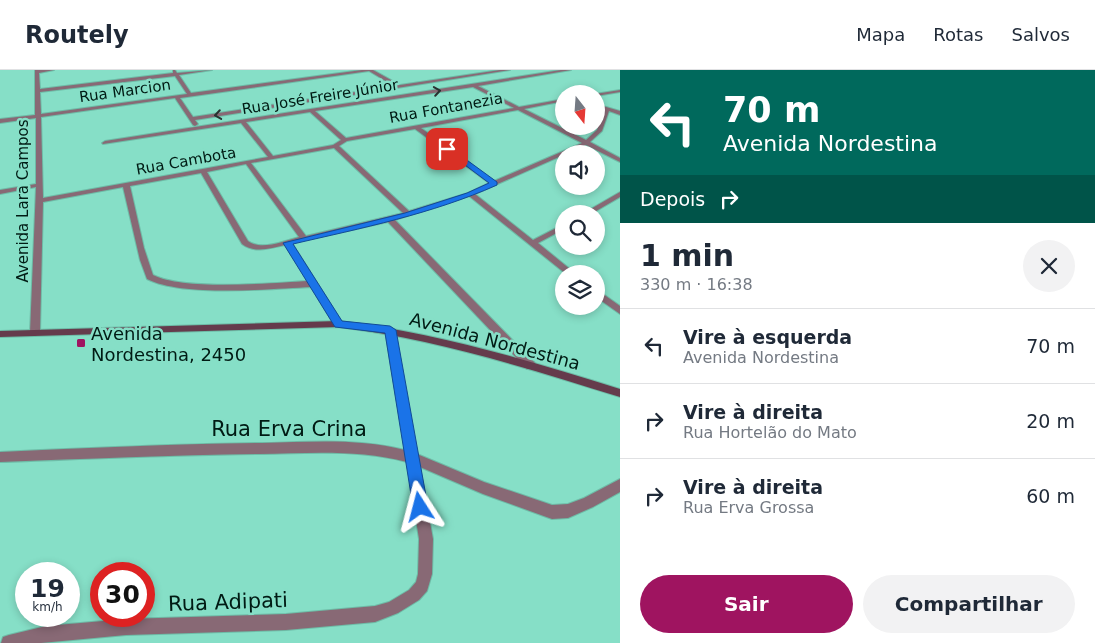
<!DOCTYPE html>
<html lang="pt">
<head>
<meta charset="utf-8">
<style>
	:root { --surface:#fff; --page:#f2f2f3; --text:#1f2937; --muted:#747a83; --line:#e0e1e3; --accent:#9f1460 }
	body { margin:0; font-family:"DejaVu Sans",sans-serif; background:var(--page); color:var(--text); height:100vh; display:flex; flex-direction:column; font-size:19px; white-space:nowrap }
	* { box-sizing:border-box; margin:0 }
	p { font-size:16px; color:var(--muted) }
	.icon { flex:none; width:28px; height:28px; fill:none; stroke:currentColor; stroke-width:2; stroke-linecap:round; stroke-linejoin:round }
	.map { position:relative; flex:1; overflow:hidden }
	.details { display:flex; flex-direction:column; background:var(--surface); width:475px }
	.details>* { flex:none }
	.guide { background:#00695c; color:#fff; overflow:hidden }
	.needle { width:32px; rotate:163deg }
	.tools { position:absolute; left:555px; top:15px; display:grid; gap:10px }
	.tools a { display:grid; place-items:center; width:50px; height:50px; border-radius:50%; background:var(--surface); box-shadow:0 2px 8px #0003; font-size:25px }
	.speed { position:absolute; left:15px; top:492px; display:flex; gap:10px; font-size:25px; font-weight:700; text-align:center }
	.speed>* { display:grid; place-content:center; width:65px; height:65px; border-radius:50%; background:var(--surface); box-shadow:0 2px 8px #0003; line-height:1 }
	.speed small { font-size:12px; font-weight:400 }
	.speed .limit { border:8px solid #d22; background:#fff; color:#111 }
	.pin { position:absolute; display:grid; place-items:center; width:42px; height:42px; color:#fff; margin:-21px; border-radius:10px; box-shadow:0 2px 8px #0006 }
	.me { position:absolute; width:55px; margin:-28px; rotate:351deg; stroke-linejoin:round; filter:drop-shadow(0 0 4px #0008) }
	.turn { display:flex; align-items:center; gap:18px; height:105px; padding:0 20px; font-size:22px }
	.turn .icon { width:65px; height:65px; stroke-width:2.5 }
	.turn b { display:block; font-size:35px; line-height:42px }
	.then { display:flex; align-items:center; height:48px; padding:0 20px; background:#0003; gap:10px; font-size:19px }
	.round { display:grid; place-items:center; flex:none; width:52px; height:52px; border-radius:26px; background:var(--page) }
	.summary { display:flex; align-items:center; justify-content:space-between; height:85px; padding:0 20px }
	h1 { font-size:30px; font-weight:600; line-height:38px }
	.action { display:flex; gap:10px; margin-top:auto; padding:10px 20px }
	.action a { flex:1; height:58px; border-radius:30px; background:var(--accent); color:#fff; font-size:20px; font-weight:600; line-height:58px; text-align:center }
	.action a+a { background:var(--page); color:var(--text) }
	ul { padding:0; list-style:none }
	li { display:flex; align-items:center; gap:15px; height:75px; padding:0 20px; border-top:1px solid var(--line) }
	li div { flex:1 }
	li b { display:block; font-size:19px }
	li em { font-style:normal }
	header { display:flex; align-items:center; gap:30px; box-sizing:border-box; height:70px; padding:0 25px; background:var(--surface); border-bottom:1px solid var(--line) }
	header strong { font-size:24px }
	nav { display:flex; gap:28px; margin-inline-start:auto; font-size:18px }
	main { display:flex; flex:1; min-height:0 }
	.map>svg:first-child { display:block }
	.lines { fill:none; stroke-linecap:round; stroke-linejoin:round }
	.minor-casing { stroke:#6ebca7; stroke-width:2 }
	.secondary-casing { stroke:#6ebca7; stroke-width:2 }
	.minor { fill:#886975; fill-rule:evenodd }
	.secondary { fill:#653b4c; fill-rule:evenodd }
	.oneway { stroke:#293231 }
	.route { fill:#1a73e8; stroke:#114b97 }
	.poi-dot { fill:#9f1460; stroke:#86dfc7; stroke-width:2 }
	.labels { text-anchor:middle; dominant-baseline:central; stroke-width:5; stroke-linejoin:round; paint-order:stroke }
	.far-street-label { font-size:15px; fill:#001b14; stroke:#86dfc7 }
	.poi-label { font-size:18px; fill:#001b14; stroke:#86dfc7; text-anchor:start }
	.street-label { font-size:18px; fill:#001b14; stroke:#86dfc7 }
	.near-street-label { font-size:21px; fill:#001b14; stroke:#86dfc7 }
</style>
</head>
<body>
<header>
<strong>Routely</strong>
<nav><a>Mapa</a><a>Rotas</a><a>Salvos</a></nav>
</header>
<main>
<div class="map">
<svg width="620" height="573" viewBox="0 0 620 573">
	<rect width="100%" height="100%" fill="#86dfc7"/>
	<g class="lines">
		<!-- minor casing -->
		<g class="minor-casing">
			<path id="minor" d="M35,0H54L39,3L40,19L173,3V0H175L177,3L212,0L179,5L191,23L362,0H373L400,15L500,0H510L195,50L198,54L195,56L193,55L175,28L41,47L43,128L268,87L241,53L103,74L102,73L105,71L561,0H571L478,16L519,37L564,29V31L524,39L586,70L597,60L604,39L596,37V34L620,41V45L609,41L602,61L590,72L620,88V92L586,75L475,124L533,170L564,154V159L538,173L576,204H566L469,126L395,150L535,293L536,296L535,299H527L388,152L292,173L343,254L338,257L335,256L311,217C270,219 182,227 147,209L140,190L123,117L43,132L40,263L35,266L30,263L36,117L0,124V120L36,114V48L0,53V49L35,45ZM369,1L394,16L193,47L180,28ZM175,6L187,24L41,44L40,22ZM473,17L514,38L346,68L315,41ZM518,40L582,73L494,111L421,58ZM310,42L341,70L333,75L273,86L246,52ZM415,59L489,113L468,123L409,141L339,76L347,71ZM334,78L403,143L306,166L251,93ZM246,94L299,167C284,171 261,181 248,171L207,102ZM201,103L242,174C255,184 271,178 285,175L308,211C271,213 184,221 153,205L144,178L130,116Z
				M620,20V22L596,26L595,24Z
				M620,122V127L591,144H582Z
				M596,219L620,236V244L596,227Z
				M390,257L395,260L417,384L484,412L552,435L568,434L584,428L620,409V422L593,437L568,448L552,449L483,424L420,397L433,469L432,504L427,521L419,530L398,543L375,552L286,560L126,565L41,573H1L3,567L9,565L46,556L126,549L286,544L375,536L389,532L409,520L416,512L418,504L419,469L407,392C358,379 309,383 259,384C173,385 86,389 0,392V382C87,378 174,374 262,373C310,372 358,368 405,380L385,260Z"/>
		</g>
		<!-- secondary casing -->
		<g class="secondary-casing">
			<path id="secondary" d="M338,251C435,262 527,290 620,319V327C527,298 435,269 338,257L0,267V261Z"/>
		</g>
		<!-- minor -->
		<use href="#minor" class="minor"/>
		<!-- secondary -->
		<use href="#secondary" class="secondary"/>
	</g>
	<!-- one-way arrows -->
	<defs><path id="oneway-chevron" d="M-2-3.5L2.5 0L-2 3.5" fill="none" stroke-width="1.6" stroke-linecap="round" stroke-linejoin="round" transform="scale(1.25)"/></defs>
	<g class="oneway">
		<use href="#oneway-chevron" transform="translate(437 21) rotate(-9)"/>
		<use href="#oneway-chevron" transform="translate(218 45) rotate(171)"/>
	</g>
	<!-- route -->
	<path class="route" d="M445,77H449L497,112V115C432,144 362,158 293,174L342,251L390,256L396,260L428,437L425,442L420,444L415,442L413,437L385,263L335,257L283,173L405,143L467,123L489,113L445,80Z"/>
	<!-- markers -->
	<rect class="poi-dot" x="76" y="268" width="10" height="10" rx="2.5"/>
	<g class="labels">
		<!-- far-street labels -->
		<g class="far-street-label">
			<text transform="translate(125 21) rotate(-8)">Rua Marcion</text>
			<text transform="translate(320 27) rotate(-9)">Rua José Freire Júnior</text>
			<text transform="translate(446 38) rotate(-10)">Rua Fontanezia</text>
			<text transform="translate(186 91) rotate(-10)">Rua Cambota</text>
			<text transform="translate(23 131) rotate(-90)">Avenida Lara Campos</text>
		</g>
		<!-- poi labels -->
		<g class="poi-label">
			<text x="91" y="263">Avenida<tspan x="91" dy="21">Nordestina, 2450</tspan></text>
		</g>
		<!-- street labels -->
		<g class="street-label">
			<text transform="translate(495 271) rotate(15)">Avenida Nordestina</text>
		</g>
		<!-- near-street labels -->
		<g class="near-street-label">
			<text x="289" y="359">Rua Erva Crina</text>
			<text transform="translate(228 532) rotate(-2)">Rua Adipati</text>
		</g>
	</g>
</svg>
<div class="tools">
<a><svg class="needle" viewBox="-14 -14 28 28"><path d="M0-13l5 13h-10z" fill="#e53935"/><path d="M0 13l5-13h-10z" fill="#747a83"/></svg></a>
<a><svg class="icon" aria-label="sound" viewBox="0 0 24 24"><path d="M4 9h4l5-4v14l-5-4H4zM17 9q2 3 0 6"/></svg></a>
<a><svg class="icon" aria-label="search" viewBox="0 0 24 24"><circle cx="10" cy="10" r="6"/><path d="M15 15l6 6"/></svg></a>
<a><svg class="icon" aria-label="layers" viewBox="0 0 24 24"><path d="M12 4l9 5-9 5-9-5zM3 14l9 5 9-5"/></svg></a>
</div>
<div class="speed"><div>19<small>km/h</small></div><div class="limit">30</div></div>
<div class="pin" style="left:447px;top:79px;background:#d93025"><svg class="icon" aria-label="arrive" viewBox="0 0 24 24"><path d="M6 21V4h12l-3 4 3 4H6"/></svg></div>
<svg class="me" style="left:420px;top:437px" viewBox="-20 -20 40 40"><path d="M0-17L14 15 0 8-14 15z" fill="#1a73e8" stroke="#fff" stroke-width="4"/></svg>
</div>
<section class="details">
<div class="guide">
<div class="turn"><svg class="icon" aria-label="left" viewBox="0 0 24 24"><path d="M17 20v-9H6M10 6l-5 5 5 5"/></svg><div><b>70 m</b>Avenida Nordestina</div></div>
<div class="then">Depois<svg class="icon" aria-label="right" viewBox="0 0 24 24"><path d="M7 20v-9h11M14 6l5 5-5 5"/></svg></div>
</div>
<div class="summary"><div><h1>1 min</h1><p>330 m · 16:38</p></div><a class="round"><svg class="icon" aria-label="close" viewBox="0 0 24 24"><path d="M6 6l12 12M18 6L6 18"/></svg></a></div>
<ul>
<li><svg class="icon" aria-label="left" viewBox="0 0 24 24"><path d="M17 20v-9H6M10 6l-5 5 5 5"/></svg><div><b>Vire à esquerda</b><p>Avenida Nordestina</p></div><em>70 m</em></li>
<li><svg class="icon" aria-label="right" viewBox="0 0 24 24"><path d="M7 20v-9h11M14 6l5 5-5 5"/></svg><div><b>Vire à direita</b><p>Rua Hortelão do Mato</p></div><em>20 m</em></li>
<li><svg class="icon" aria-label="right" viewBox="0 0 24 24"><path d="M7 20v-9h11M14 6l5 5-5 5"/></svg><div><b>Vire à direita</b><p>Rua Erva Grossa</p></div><em>60 m</em></li>
</ul>
<div class="action"><a>Sair</a><a>Compartilhar</a></div>
</section>
</main>
</body>
</html>
